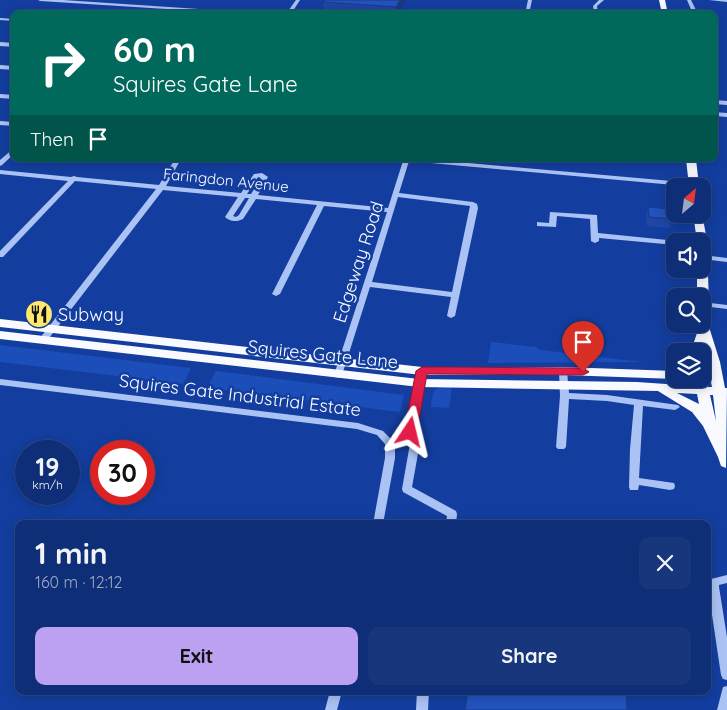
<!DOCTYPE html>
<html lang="en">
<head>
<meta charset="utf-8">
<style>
	:root { --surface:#0e2e77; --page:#17367c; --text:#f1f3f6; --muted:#9ba8c6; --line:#2e4a89; --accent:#bca0f2 }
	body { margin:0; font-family:Quicksand,sans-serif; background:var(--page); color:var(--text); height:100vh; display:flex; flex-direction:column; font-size:19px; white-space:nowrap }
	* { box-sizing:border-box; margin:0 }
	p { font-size:16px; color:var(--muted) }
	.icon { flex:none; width:28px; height:28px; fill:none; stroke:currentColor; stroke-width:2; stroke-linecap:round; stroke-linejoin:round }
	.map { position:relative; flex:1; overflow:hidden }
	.details { position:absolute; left:15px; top:520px; width:696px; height:175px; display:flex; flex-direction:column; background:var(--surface); border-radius:10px; box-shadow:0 2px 12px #0003,0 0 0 1px var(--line) }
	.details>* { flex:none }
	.banner { position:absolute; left:10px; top:10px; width:708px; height:152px; border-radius:10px; box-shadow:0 2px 12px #0003,0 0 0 1px var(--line); background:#00695c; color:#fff; overflow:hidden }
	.needle { width:32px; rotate:28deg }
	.fabs { position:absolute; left:666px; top:178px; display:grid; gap:10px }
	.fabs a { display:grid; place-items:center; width:45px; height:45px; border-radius:10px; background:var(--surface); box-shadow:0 2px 12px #0003,0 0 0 1px var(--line); font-size:25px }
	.speed { position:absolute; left:15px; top:440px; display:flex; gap:10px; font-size:25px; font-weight:700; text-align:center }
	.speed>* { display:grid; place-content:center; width:65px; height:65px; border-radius:50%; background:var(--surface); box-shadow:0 2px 12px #0003,0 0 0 1px var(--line); line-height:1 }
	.speed small { font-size:12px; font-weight:400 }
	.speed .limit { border:8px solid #d22; background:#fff; color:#111 }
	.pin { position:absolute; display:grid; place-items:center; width:42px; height:42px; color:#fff; margin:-51px -21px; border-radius:50% 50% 50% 0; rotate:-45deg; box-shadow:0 0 5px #0007 }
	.pin .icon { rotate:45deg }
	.me { position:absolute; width:55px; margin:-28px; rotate:10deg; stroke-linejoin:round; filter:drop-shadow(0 0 4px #0008) }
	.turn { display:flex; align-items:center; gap:18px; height:105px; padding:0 20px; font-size:22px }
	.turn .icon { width:65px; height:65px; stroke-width:2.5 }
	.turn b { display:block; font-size:35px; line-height:42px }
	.then { display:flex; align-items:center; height:48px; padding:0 20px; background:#0003; gap:10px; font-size:19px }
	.round { display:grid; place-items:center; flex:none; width:52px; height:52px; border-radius:10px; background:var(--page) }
	.headline { display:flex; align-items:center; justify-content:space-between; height:85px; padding:0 20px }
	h1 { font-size:30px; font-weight:800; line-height:38px }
	.primary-button { display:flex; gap:10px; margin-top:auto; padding:10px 20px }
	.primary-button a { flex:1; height:58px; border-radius:10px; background:var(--accent); color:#111; font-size:20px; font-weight:800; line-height:58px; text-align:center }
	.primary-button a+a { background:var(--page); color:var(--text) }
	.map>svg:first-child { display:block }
	.green { fill:#1b4eb9 }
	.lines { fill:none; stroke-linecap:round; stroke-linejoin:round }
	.minor { fill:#abc3f4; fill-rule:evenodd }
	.major { fill:#f8faff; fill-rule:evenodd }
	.wall { fill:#1d47a3 }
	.shaded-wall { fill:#183a85 }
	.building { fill:#2253be; stroke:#183a85 }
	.route { fill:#e11d48; stroke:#92132f }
	.labels { text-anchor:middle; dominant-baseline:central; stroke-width:5; stroke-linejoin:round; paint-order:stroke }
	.far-street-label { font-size:15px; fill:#fff; stroke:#133e9f }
	.street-label { font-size:18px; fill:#fff; stroke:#133e9f }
	.poi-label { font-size:18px; fill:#fff; stroke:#133e9f; text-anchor:start }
</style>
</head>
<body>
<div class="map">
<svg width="727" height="710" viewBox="0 0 727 710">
	<rect width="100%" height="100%" fill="#133e9f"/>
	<!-- green -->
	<path class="green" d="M491,342L536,347L541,350L642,362L488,363Z
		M0,345L191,368L183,384L0,362Z
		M216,371L404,395L400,412L207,388Z
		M452,387L449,408L431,407C433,389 433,387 452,387Z"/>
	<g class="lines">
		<!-- minor -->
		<path class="minor" d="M38,0H63L275,14H245L40,1Z
			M296,0H300L291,14H286Z
			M528,0H532L529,14H525Z
			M599,0H604L597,6L598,14H594L593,6Z
			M687,0H691L698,14H693Z
			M709,0H727V2Z
			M0,18L14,19V21L0,20Z
			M0,42L14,43V47L0,46Z
			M0,65L14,66V70L0,69Z
			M0,94L14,95V99L0,98Z
			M714,100L727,101V105L714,104Z
			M714,112L727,113V117L714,116Z
			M0,121L14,122V126L0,125Z
			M14,148V154L2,165L0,166V160Z
			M175,159H181L166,186L241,193L254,174L262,173L268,177L258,195L388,208L403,161L401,159H423L694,183L697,185V186H685L409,161L399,193L473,202L477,204L478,208L455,316L451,318L447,316L451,297L370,287L342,375L338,378L334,375L387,212L324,206L280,294L276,296L272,294L317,205L256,199L243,219C237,222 230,222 225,217L238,197L163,190L46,342H40L39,340L40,338L156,189L75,181L3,257H0V251L68,181L0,174V170L71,177L74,176L77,177L159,185ZM258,177L261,178L251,194H247ZM398,197L470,206L452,292L372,282ZM245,198H249L239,215L236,217L233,216Z
			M550,212L597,215L598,233L677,241H675V245L599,238V241L595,243L591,241L590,219L557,216L556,227L537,226V222L549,223Z
			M703,255L727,258V262L702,259Z
			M702,302L727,305V309L702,306Z
			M422,368L426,371L415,431L421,437L412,487L456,511L457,514L456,524H446L447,516L403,492L402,489L411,438L405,432L418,371Z
			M563,368L567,371L569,393L607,395L678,405L680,407L675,410L643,406L639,478L674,483L675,486L674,489L670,490L639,485L638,490H630L629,487L630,449L634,405L607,401L569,399L566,447L564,449H558L556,447L560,396L559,371Z
			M0,379L358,423L383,431L395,443V458L383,524H373L385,458V444L377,435L357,429L0,385Z
			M727,575V583L719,585V587L727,637V680L723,679L721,675L708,588L711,579Z
			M727,686V710H717L723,687Z
			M330,691H342L337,710H325Z
			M417,691H429L428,710H416Z"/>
		<!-- major -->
		<path class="major" d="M659,0H665L668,14H662Z
			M686,159H696L699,186H689Z
			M702,213L707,241L702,244V241H697L693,214Z
			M702,245L707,248L710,330L720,362L725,388H727L726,468L721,466L718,457L703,426L692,412L658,391L419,387L0,339V331L419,379L637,382L695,386L694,379H702V376L706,379L708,387H712L704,347L702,352L691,351L698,330V324H702V296H697V269H702ZM677,393L697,394L699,404ZM710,395H713L716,421Z
			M0,319L422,367H563L675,371L676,379L563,375H422L0,327Z"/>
	</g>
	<!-- wall -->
	<path class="wall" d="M406,1L399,14H324L323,2Z
		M648,207L672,219L670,228L647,226L646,216Z"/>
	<!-- shaded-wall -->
	<path class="shaded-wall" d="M400,0H406V1L399,14H396V7Z"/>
	<!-- building -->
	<path class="building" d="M325,0H400L396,7L323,2Z
		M648,207L671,209L672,219L649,217Z
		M468,691H626L627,710H465Z"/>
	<!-- route -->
	<path class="route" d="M422,367L583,368L589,372L583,375L427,374L417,432L410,437L404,432L416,371Z"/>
	<!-- icons -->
	<defs>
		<g id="restaurant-disc" transform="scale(1.4375)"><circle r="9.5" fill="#ffe86e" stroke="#133e9f"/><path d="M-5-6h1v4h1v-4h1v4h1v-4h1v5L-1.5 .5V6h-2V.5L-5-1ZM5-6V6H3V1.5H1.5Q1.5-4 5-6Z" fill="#111"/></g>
	</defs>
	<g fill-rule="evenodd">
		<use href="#restaurant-disc" x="39" y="314"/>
	</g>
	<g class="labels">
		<!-- far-street labels -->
		<g class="far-street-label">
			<text transform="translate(226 180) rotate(6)">Faringdon Avenue</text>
		</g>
		<!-- street labels -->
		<g class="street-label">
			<text transform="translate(358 262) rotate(-72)">Edgeway Road</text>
			<text transform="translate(323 354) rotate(6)">Squires Gate Lane</text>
			<text transform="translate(240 395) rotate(7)">Squires Gate Industrial Estate</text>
		</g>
		<!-- poi labels -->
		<g class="poi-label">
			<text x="58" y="314">Subway</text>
		</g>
	</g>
</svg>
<div class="fabs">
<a><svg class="needle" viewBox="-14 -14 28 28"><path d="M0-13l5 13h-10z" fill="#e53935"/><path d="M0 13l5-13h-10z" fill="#9ba8c6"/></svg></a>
<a><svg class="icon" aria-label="sound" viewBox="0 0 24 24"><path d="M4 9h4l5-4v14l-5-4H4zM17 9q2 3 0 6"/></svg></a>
<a><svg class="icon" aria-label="search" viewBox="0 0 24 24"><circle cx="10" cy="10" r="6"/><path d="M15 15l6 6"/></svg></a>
<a><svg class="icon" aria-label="layers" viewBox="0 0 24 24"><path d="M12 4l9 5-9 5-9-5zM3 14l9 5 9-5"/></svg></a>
</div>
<div class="speed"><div>19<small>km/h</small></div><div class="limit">30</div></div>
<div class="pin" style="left:583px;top:372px;background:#d93025"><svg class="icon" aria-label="arrive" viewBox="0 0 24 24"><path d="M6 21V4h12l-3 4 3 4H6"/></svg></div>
<svg class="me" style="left:410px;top:432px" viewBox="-20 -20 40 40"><path d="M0-17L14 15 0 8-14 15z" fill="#e11d48" stroke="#fff" stroke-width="4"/></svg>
<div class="banner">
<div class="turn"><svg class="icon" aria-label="right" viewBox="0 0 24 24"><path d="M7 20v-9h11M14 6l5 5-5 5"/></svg><div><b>60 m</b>Squires Gate Lane</div></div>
<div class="then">Then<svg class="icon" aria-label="arrive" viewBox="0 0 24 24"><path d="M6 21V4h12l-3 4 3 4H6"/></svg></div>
</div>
<section class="details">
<div class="headline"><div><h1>1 min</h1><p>160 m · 12:12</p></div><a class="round"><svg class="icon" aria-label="close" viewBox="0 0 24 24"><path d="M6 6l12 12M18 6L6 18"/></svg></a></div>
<div class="primary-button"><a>Exit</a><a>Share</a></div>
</section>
</div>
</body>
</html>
